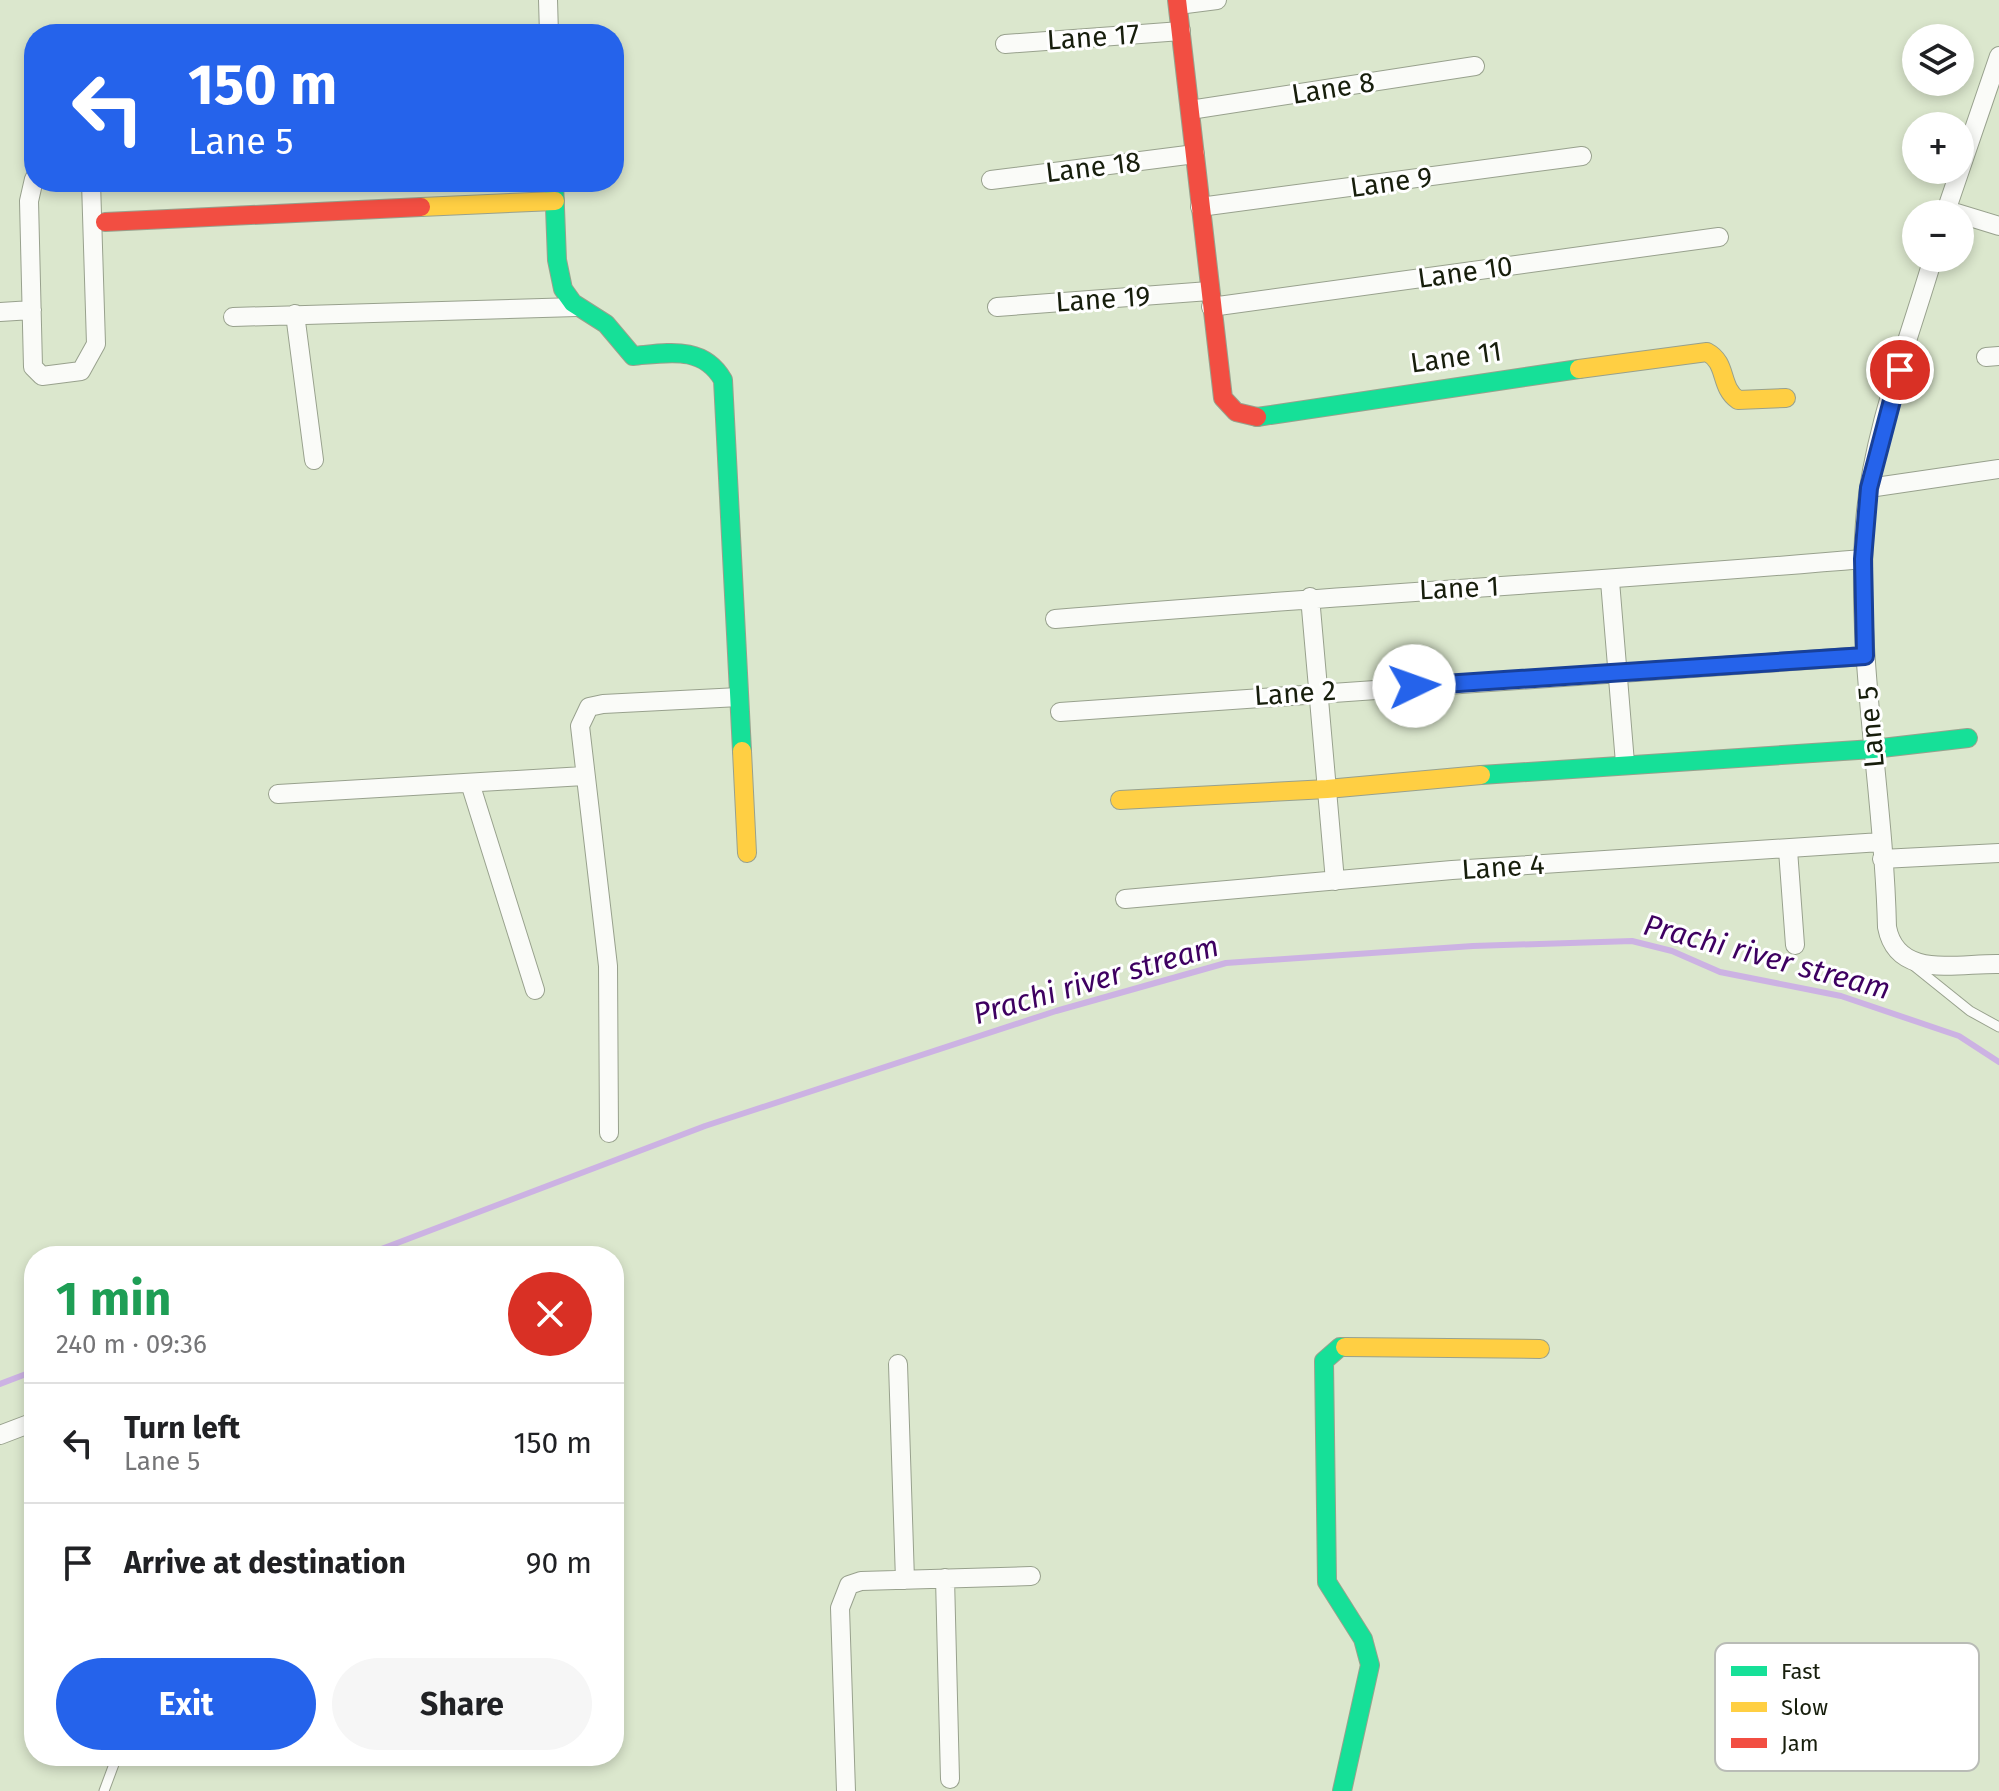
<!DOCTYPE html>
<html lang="en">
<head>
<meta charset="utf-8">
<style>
	:root { --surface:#fff; --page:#f6f6f6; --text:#202124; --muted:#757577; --line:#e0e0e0; --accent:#2563eb }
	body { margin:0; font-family:"Fira Sans",sans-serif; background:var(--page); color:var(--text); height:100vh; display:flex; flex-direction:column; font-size:30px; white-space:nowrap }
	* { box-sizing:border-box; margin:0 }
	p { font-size:26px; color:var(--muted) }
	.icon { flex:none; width:44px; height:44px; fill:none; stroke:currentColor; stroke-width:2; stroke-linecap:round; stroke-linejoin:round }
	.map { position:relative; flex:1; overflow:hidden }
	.sheet { position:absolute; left:24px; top:1246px; width:600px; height:520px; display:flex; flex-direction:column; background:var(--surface); border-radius:32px; box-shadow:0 4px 12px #0003 }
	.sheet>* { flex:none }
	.banner { position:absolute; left:24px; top:24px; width:600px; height:168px; border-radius:32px; box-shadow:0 4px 12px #0003; background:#2563eb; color:#fff; overflow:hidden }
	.controls { position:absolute; left:1902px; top:24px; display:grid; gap:16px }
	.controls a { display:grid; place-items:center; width:72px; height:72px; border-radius:50%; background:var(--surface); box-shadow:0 4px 12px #0003; font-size:40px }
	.pin { position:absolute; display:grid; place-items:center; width:68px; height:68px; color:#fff; margin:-34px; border:4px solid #fff; border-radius:50%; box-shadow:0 2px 8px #0007 }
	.me { position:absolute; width:88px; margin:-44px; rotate:87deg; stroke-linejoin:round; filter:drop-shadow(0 0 6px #0008) }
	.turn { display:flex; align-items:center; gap:28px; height:168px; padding:0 32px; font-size:36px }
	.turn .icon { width:104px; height:104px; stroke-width:2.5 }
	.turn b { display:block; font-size:56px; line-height:68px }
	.round { display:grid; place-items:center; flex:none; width:84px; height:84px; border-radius:42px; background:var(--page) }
	.overview { display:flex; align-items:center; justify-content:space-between; height:136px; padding:0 32px }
	h1 { font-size:48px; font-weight:700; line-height:60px; color:#1e9e55 }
	.button { display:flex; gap:16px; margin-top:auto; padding:16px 32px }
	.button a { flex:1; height:92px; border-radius:48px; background:var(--accent); color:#fff; font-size:32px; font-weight:700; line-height:92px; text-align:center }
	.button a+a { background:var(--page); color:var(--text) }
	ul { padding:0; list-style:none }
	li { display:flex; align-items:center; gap:24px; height:120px; padding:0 32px; border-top:2px solid var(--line) }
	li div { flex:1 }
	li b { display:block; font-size:30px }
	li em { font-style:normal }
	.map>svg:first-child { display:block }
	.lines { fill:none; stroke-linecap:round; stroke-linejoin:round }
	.stream { stroke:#ccb2e3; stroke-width:6 }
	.lane-casing { stroke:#98a18d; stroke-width:11 }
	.street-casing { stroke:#98a18d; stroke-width:20 }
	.fast-casing { stroke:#98a18d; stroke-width:20 }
	.slow-casing { stroke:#98a18d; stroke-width:20 }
	.jam-casing { stroke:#98a18d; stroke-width:20 }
	.lane { stroke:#fafbf8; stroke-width:9 }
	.street { stroke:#fafbf8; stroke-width:18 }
	.fast { stroke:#16e098; stroke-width:18 }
	.slow { stroke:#ffcf43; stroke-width:18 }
	.jam { stroke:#f24e42; stroke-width:18 }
	.route-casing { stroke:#184099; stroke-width:20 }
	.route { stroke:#2563eb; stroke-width:14 }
	.labels { text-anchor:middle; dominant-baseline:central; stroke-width:6; stroke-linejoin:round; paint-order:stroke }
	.street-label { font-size:28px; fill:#171e0c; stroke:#fff }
	.water-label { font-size:30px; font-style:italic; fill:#3e0061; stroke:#fff }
	.key { fill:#fff; stroke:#b9bcb6; stroke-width:2 }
	.key-label { font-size:22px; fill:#171e0c }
</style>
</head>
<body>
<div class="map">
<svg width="1999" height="1791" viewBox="0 0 1999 1791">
	<rect width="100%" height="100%" fill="#dbe7cd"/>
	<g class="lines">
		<!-- stream -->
		<path class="stream" d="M363,1256L705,1126L1056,1011L1226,963L1473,946L1632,941L1672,951L1720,972L1841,996L1959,1036L1999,1062
			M0,1384L34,1371"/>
		<!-- lane casing -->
		<g class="lane-casing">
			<path id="lane" d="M1914,966L1970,1011L1999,1027
				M104,1791L117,1756"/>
		</g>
		<!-- street casing -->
		<g class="street-casing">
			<path id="street" d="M548,0L549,34
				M1178,5L1217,0
				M1005,44L1181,31
				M1190,110L1475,66
				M34,179L29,201L33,367L42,376L81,371L96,344L91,182
				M991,180L1195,154
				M1200,207L1582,156
				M1947,210L1999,226
				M1945,214L1999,56
				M1933,258C1908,343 1872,433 1865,522C1855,657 1884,792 1887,927C1897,980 1957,963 1999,964
				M997,307L1209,291
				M1211,307L1719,237
				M0,312L32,310
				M295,314L314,460
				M233,317L577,307
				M1986,357L1999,356
				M1869,488L1999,469
				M1610,581L1625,763
				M1310,597L1335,881
				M1055,619C1324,596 1594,582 1863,559
				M1060,712L1865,656
				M470,783L535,990
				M278,794L584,776
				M1788,850L1795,945
				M1882,859L1999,853
				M1125,899L1452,870L1881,842
				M609,1133L608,966L580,726L589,707L603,704L739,697
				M898,1364L905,1580
				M0,1435L34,1422
				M945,1578L950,1779
				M846,1791L840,1608L849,1585L861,1581L1031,1576"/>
		</g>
		<!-- fast casing -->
		<g class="fast-casing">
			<path id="fast" d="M554,182L557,260L563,289L573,303L606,324L633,356C668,353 703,345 723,380L742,751
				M1257,417L1579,369
				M1481,775L1873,749L1968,738
				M1342,1791L1370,1665L1363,1639L1327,1582L1324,1361L1340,1347H1345"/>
		</g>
		<!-- slow casing -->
		<g class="slow-casing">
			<path id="slow" d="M421,207L555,201
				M1579,369L1707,352C1728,363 1719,387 1738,400L1786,398
				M742,751L747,853
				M1120,800L1327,789L1481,775
				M1345,1347L1540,1349"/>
		</g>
		<!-- jam casing -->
		<g class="jam-casing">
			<path id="jam" d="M1177,0L1223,398L1236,412L1257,417
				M105,222L421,207"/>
		</g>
		<!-- lane -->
		<use href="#lane" class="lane"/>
		<!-- street -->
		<use href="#street" class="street"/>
		<!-- fast -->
		<use href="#fast" class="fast"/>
		<!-- slow -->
		<use href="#slow" class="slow"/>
		<!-- jam -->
		<use href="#jam" class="jam"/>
	</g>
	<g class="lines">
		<!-- route casing -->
		<g class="route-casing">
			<path id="route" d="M1414,686L1865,656L1863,559L1869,488L1900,370"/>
		</g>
		<!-- route -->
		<use href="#route" class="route"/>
	</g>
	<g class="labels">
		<!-- street labels -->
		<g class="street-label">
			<text transform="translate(1093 37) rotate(-4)">Lane 17</text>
			<text transform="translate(1333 88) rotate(-9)">Lane 8</text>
			<text transform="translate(1093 167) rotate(-7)">Lane 18</text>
			<text transform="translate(1391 182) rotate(-8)">Lane 9</text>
			<text transform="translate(1465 272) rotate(-8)">Lane 10</text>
			<text transform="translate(1103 299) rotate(-4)">Lane 19</text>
			<text transform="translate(1456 357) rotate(-8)">Lane 11</text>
			<text transform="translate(1459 588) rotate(-3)">Lane 1</text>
			<text transform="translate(1295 693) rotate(-4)">Lane 2</text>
			<text transform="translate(1871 727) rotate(-95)">Lane 5</text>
			<text transform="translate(1503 867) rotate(-4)">Lane 4</text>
		</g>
		<!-- water labels -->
		<g class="water-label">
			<text transform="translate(1767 957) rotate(15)">Prachi river stream</text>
			<text transform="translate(1096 980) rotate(-16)">Prachi river stream</text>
		</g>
	</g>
	<!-- legend -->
	<rect x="1715" y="1643" width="264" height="128" rx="12" class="key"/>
	<rect x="1731" y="1666" width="36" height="10" fill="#16e098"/>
	<rect x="1731" y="1702" width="36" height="10" fill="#ffcf43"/>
	<rect x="1731" y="1738" width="36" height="10" fill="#f24e42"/>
	<g class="key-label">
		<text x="1781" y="1679">Fast</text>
		<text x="1781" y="1715">Slow</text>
		<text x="1781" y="1751">Jam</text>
	</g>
</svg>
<div class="controls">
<a><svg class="icon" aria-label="layers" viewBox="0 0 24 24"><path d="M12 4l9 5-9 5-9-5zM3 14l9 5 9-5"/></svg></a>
<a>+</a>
<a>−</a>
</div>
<div class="pin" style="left:1900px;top:370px;background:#d93025"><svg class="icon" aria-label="arrive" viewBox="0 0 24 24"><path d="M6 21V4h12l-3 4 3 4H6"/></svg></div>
<svg class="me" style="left:1414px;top:686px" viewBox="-20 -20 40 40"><circle r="19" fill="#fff"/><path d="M0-13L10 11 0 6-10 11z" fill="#2563eb"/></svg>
<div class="banner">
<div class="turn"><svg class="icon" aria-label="left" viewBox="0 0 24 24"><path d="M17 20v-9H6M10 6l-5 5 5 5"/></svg><div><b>150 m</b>Lane 5</div></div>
</div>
<section class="sheet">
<div class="overview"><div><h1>1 min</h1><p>240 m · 09:36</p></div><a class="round" style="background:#d93025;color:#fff"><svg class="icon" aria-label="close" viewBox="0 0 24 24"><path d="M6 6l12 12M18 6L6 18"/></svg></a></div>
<ul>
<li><svg class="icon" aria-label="left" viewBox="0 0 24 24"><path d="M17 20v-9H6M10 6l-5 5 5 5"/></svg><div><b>Turn left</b><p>Lane 5</p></div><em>150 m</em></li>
<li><svg class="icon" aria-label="arrive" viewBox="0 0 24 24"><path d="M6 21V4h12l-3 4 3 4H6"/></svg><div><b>Arrive at destination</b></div><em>90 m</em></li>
</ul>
<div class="button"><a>Exit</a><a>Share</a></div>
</section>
</div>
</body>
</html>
